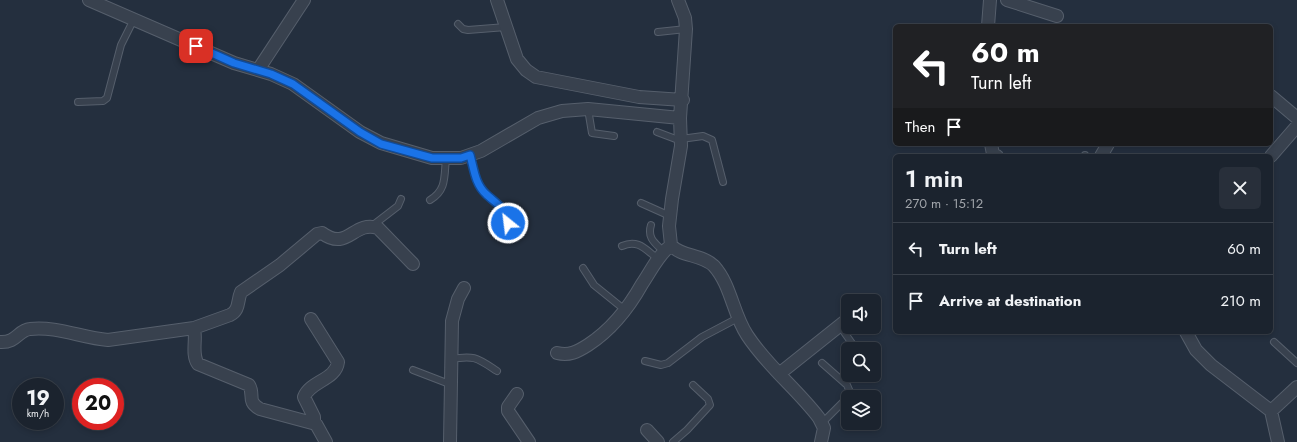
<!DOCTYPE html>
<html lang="en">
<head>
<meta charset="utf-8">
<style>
	:root { --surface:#1b232e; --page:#282f3a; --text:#f1f3f6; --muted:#a0a4aa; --line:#39404a }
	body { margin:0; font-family:Jost,sans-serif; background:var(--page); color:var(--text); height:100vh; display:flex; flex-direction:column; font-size:15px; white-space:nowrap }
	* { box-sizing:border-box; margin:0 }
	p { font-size:13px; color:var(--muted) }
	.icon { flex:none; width:22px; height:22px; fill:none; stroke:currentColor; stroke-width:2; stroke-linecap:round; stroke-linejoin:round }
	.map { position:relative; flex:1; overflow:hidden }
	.details { position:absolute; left:893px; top:154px; width:380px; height:180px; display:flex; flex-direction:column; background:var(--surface); border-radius:6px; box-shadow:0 2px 6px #0003,0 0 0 1px var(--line) }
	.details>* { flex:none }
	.hud { position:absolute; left:893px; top:24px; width:380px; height:122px; border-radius:6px; box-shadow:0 2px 6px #0003,0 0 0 1px var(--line); background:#202124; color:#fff; overflow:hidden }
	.tools { position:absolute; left:841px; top:294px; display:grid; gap:8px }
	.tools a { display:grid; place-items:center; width:40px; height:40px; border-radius:6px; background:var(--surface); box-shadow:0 2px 6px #0003,0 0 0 1px var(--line); font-size:20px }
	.speed { position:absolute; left:12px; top:378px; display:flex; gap:8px; font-size:20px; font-weight:700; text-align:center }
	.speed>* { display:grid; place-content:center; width:52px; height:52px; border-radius:50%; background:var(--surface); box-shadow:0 2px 6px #0003,0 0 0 1px var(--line); line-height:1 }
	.speed small { font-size:10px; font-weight:400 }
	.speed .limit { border:6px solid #d22; background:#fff; color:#111 }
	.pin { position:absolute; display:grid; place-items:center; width:34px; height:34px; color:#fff; margin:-17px; border-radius:8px; box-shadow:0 2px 6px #0006 }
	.me { position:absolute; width:44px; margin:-22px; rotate:331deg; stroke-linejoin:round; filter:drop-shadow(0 0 3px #0008) }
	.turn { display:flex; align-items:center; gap:14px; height:84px; padding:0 12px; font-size:18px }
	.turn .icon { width:52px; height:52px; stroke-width:2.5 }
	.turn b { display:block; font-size:28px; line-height:34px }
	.then { display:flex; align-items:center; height:38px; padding:0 12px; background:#0003; gap:8px; font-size:15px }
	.round { display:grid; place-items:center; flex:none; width:42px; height:42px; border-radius:6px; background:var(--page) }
	.overview { display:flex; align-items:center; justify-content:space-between; height:68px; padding:0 12px }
	h1 { font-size:24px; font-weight:600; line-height:30px }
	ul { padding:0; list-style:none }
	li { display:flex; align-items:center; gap:12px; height:52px; padding:0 12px; border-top:1px solid var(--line) }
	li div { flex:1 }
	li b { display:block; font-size:15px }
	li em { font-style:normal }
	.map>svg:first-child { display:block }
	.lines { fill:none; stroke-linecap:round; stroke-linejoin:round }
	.service-casing { stroke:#565f6c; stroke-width:8 }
	.minor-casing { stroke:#565f6c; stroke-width:14 }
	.service { stroke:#38414e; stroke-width:6 }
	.minor { stroke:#38414e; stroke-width:12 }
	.route-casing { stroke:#114b97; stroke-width:10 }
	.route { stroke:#1a73e8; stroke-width:7 }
</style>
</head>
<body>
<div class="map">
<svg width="1297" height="442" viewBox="0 0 1297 442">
	<rect width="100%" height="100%" fill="#242f3e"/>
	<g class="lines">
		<!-- service casing -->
		<g class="service-casing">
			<path id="service" d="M458,24L463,29L468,30L506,27
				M658,32L686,29
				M78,102L103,101L107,98L121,45L134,19
				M588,109L592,133L614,136
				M657,132L681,141
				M681,139L703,136L712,140L723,182
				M470,155C474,169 475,183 486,194C494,201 509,210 508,223L492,230
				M1085,156V155
				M430,200C447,190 444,176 446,158
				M641,203L670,216
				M651,225C647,238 655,243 663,251
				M372,226L398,206L401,199
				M622,246C638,239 645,249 658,259
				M583,268L594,285L625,310
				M839,325L856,349
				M1274,342L1297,363
				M451,359C475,355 477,358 497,371
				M645,361L661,365L668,363L702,337L738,318
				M822,363L847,385L850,392L848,397
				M413,370L452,385
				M822,423L848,397
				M673,442L687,430L710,405L708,399L693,385"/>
		</g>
		<!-- minor casing -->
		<g class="minor-casing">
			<path id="minor" d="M89,0L234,63L271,74L293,84L360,132L381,143L432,158H461L481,151L538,118L562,111L588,109L680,118
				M497,0L517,59L526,70L536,77L639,97L683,100
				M678,0L685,18L686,29L680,118L681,146L672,199L669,226L671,245C681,257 702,254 714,266C731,285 733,314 747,335C767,366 797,389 819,418L824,428L821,442
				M1007,0L1057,16
				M988,26L990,0
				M258,70L304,0
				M1271,96L1297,118
				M991,144L993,154L997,156
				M1101,156L1108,144
				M1271,156L1297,126
				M311,319L338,362C336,380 310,381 304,397L314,417V423
				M194,328C197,339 191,354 198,364L249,385C255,395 246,401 260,409L316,424L326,442
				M1186,332L1196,350L1211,365L1271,411L1278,442
				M0,342C17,343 18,330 30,329C57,326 82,338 108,340L194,328L230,315C240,310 237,301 241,292L280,265L317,234L322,233C348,252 353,220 378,228L413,264
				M557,353C569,356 577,352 588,345C611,330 628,309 642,284C651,271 658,255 671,245
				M779,374L848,319
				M517,394L508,407V411L529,442
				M1271,411L1297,387
				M647,430L658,442
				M450,442L452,321L458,299L464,288"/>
		</g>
		<!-- service -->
		<use href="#service" class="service"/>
		<!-- minor -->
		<use href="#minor" class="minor"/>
	</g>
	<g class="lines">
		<!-- route casing -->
		<g class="route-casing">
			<path id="route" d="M196,46L234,63L271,74L293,84L360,132L381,144L432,158H461L470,155C474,169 475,184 486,194C494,202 509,210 508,223"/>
		</g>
		<!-- route -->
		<use href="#route" class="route"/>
	</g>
</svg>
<div class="tools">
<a><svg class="icon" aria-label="sound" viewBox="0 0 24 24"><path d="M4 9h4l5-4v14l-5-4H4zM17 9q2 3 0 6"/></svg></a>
<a><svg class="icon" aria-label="search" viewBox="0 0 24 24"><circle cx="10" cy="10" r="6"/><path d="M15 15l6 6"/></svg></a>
<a><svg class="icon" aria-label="layers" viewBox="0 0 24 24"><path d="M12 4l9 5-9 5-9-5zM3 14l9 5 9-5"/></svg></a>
</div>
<div class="speed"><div>19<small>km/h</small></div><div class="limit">20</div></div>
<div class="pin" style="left:196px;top:46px;background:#d93025"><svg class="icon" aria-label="arrive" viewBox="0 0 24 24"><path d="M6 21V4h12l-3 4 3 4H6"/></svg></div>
<svg class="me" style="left:508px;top:223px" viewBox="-20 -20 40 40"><circle r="17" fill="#1a73e8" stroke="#fff" stroke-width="3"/><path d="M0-11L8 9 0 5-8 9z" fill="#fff"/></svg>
<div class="hud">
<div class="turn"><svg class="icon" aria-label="left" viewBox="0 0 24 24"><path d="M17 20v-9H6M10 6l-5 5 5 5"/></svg><div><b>60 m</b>Turn left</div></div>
<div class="then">Then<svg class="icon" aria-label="arrive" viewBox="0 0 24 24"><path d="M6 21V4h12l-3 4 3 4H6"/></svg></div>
</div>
<section class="details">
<div class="overview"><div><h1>1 min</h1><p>270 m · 15:12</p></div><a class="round"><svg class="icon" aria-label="close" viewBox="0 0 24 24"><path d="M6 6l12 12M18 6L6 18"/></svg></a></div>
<ul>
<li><svg class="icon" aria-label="left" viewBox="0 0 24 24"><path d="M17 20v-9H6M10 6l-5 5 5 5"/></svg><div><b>Turn left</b></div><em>60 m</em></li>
<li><svg class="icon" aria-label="arrive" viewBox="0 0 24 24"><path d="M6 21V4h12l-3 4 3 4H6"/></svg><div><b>Arrive at destination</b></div><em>210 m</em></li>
</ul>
</section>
</div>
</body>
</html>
